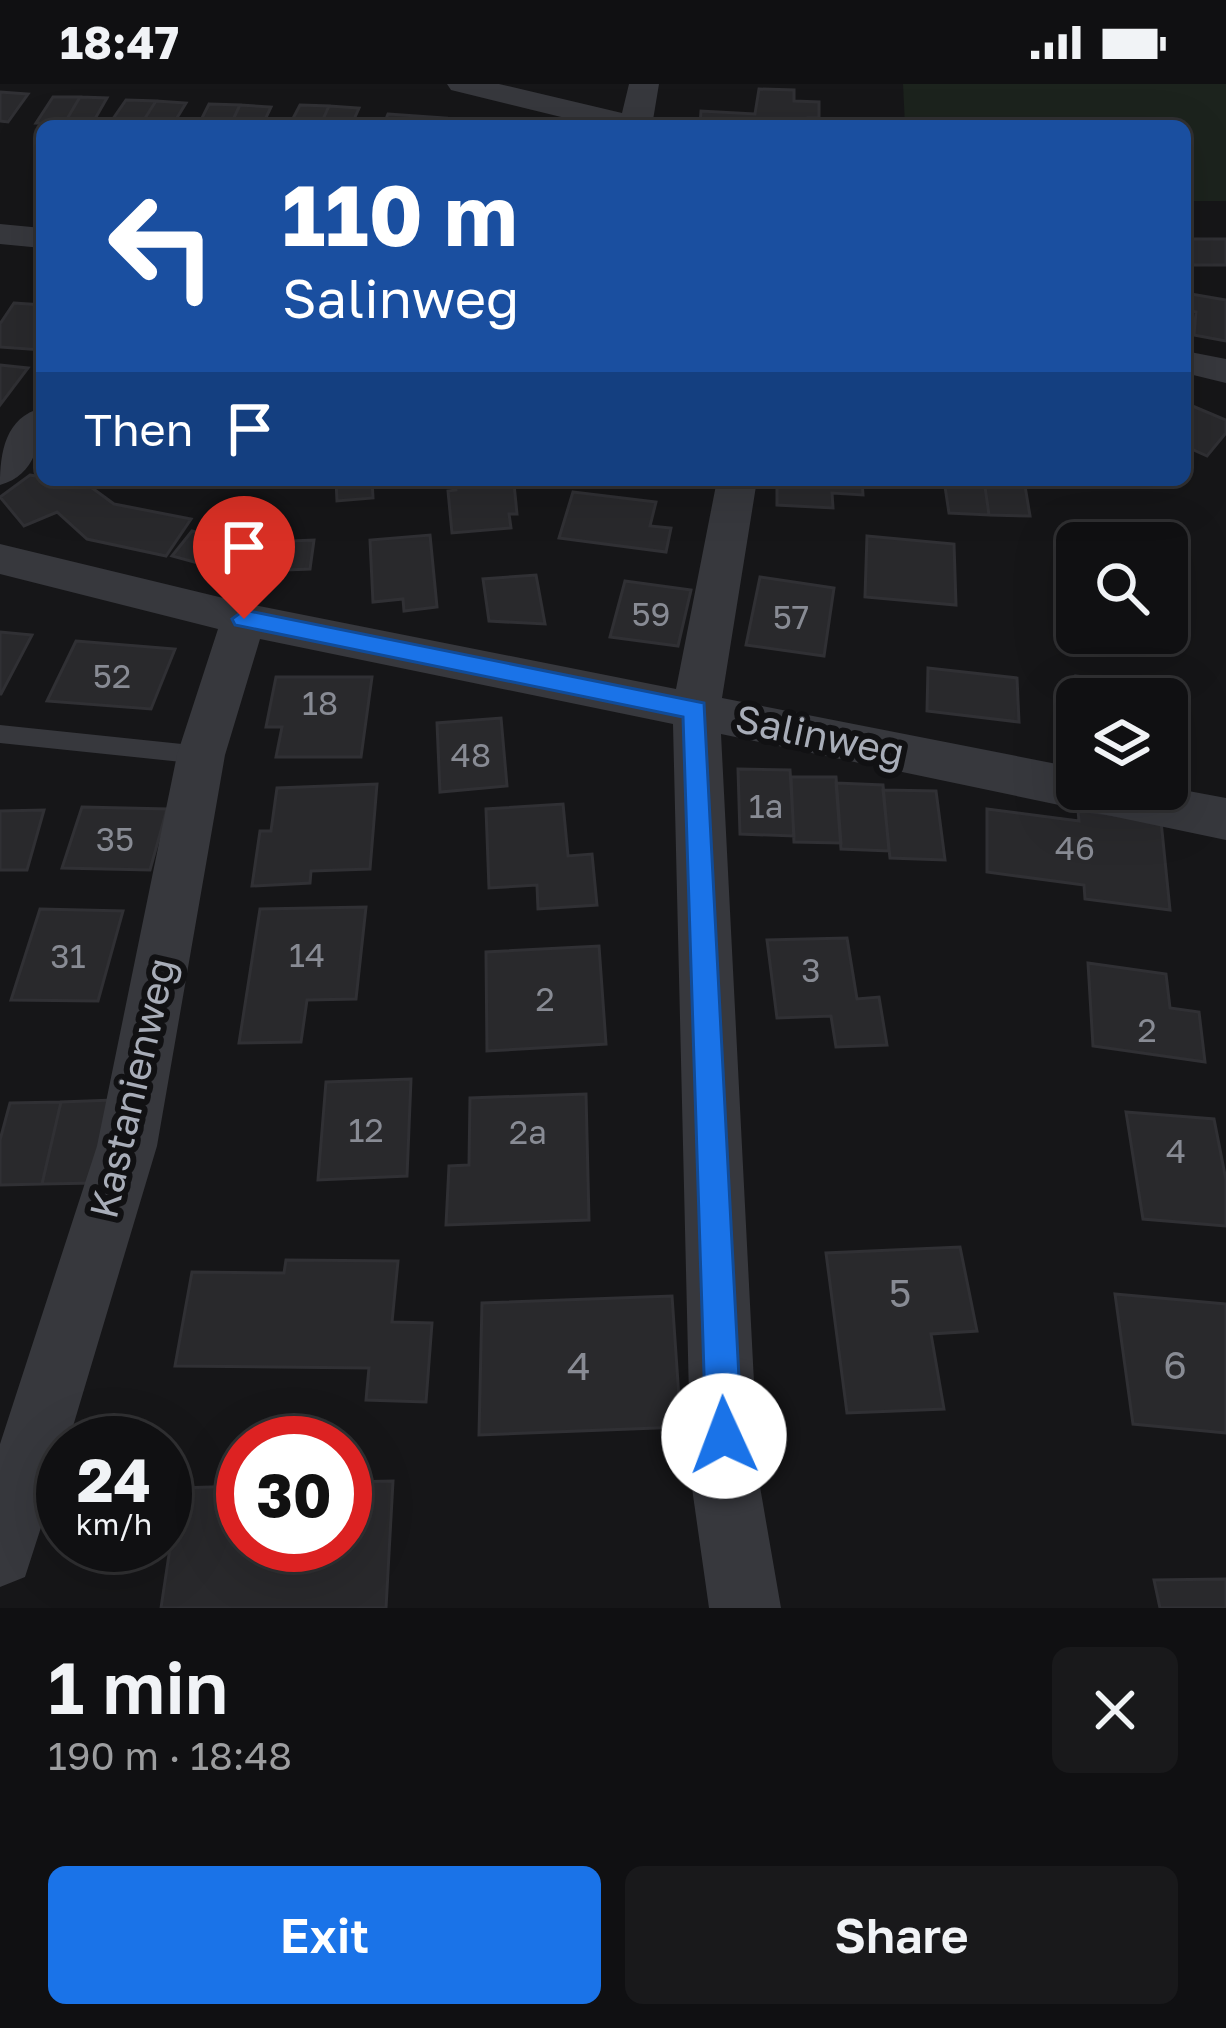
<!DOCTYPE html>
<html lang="en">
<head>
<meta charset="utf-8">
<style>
	:root { --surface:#101012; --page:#19191b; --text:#f1f3f6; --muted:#9c9d9f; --line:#303032; --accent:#1a73e8 }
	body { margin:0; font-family:"Golos Text",sans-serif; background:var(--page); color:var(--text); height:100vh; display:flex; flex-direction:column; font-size:45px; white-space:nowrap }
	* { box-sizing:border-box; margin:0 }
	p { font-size:39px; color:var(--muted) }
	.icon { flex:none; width:66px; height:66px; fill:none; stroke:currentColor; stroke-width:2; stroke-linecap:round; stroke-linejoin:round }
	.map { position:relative; height:1524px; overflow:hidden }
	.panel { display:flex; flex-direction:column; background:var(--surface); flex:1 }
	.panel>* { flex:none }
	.hud { position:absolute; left:36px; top:36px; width:1155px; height:366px; border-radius:18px; box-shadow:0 12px 48px #0002,0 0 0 3px var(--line); background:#1a4fa0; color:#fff; overflow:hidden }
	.fabs { position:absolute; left:1056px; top:438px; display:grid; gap:24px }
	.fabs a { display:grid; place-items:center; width:132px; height:132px; border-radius:18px; background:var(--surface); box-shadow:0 12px 48px #0002,0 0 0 3px var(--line); font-size:60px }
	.speed { position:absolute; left:36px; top:1332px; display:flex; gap:24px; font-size:60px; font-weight:700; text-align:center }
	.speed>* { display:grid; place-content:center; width:156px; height:156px; border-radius:50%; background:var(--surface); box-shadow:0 12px 48px #0002,0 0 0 3px var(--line); line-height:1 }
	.speed small { font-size:30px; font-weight:400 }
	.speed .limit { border:18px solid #d22; background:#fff; color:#111 }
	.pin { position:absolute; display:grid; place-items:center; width:102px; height:102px; color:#fff; margin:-123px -51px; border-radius:50% 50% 50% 0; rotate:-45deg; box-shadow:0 0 12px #0007 }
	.pin .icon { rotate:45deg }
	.me { position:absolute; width:132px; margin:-66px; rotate:358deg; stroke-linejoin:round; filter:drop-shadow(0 0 9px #0008) }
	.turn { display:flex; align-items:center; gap:42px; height:252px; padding:0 48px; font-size:54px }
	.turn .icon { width:156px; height:156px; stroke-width:2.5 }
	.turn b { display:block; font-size:84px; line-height:102px }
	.then { display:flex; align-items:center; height:114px; padding:0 48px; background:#0003; gap:24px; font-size:45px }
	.round { display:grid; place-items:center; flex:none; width:126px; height:126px; border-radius:18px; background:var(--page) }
	.summary { display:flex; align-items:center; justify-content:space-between; height:204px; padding:0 48px }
	h1 { font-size:72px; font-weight:600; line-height:90px }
	.cta { display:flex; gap:24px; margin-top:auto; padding:24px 48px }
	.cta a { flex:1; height:138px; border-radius:18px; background:var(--accent); color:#fff; font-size:48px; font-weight:600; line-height:138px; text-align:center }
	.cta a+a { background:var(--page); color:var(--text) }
	.status { display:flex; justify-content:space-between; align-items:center; height:84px; padding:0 60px; background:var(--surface); direction:ltr }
	.status svg { height:33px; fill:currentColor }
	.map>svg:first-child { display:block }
	.green { fill:#1c231d }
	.building { fill:#29292c; stroke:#303034; stroke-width:3 }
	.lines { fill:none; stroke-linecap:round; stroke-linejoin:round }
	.service { fill:#37383d; fill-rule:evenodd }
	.minor { fill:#37383d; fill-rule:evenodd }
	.route { fill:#1a73e8; stroke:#114b97; stroke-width:3 }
	.labels { text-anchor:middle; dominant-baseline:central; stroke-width:12; stroke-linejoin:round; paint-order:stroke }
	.number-label { font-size:33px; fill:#888b94 }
	.street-label { font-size:39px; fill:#a8adb8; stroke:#111113 }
	.near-number-label { font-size:39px; fill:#888b94 }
</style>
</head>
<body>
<div class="status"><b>18:47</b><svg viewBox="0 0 49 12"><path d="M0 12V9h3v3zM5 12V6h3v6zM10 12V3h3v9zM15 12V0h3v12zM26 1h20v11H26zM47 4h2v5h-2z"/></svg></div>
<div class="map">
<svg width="1226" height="1524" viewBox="0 0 1226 1524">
	<rect width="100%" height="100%" fill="#161618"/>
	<!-- green -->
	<path class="green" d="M903,0H1226V117H1185V42H905Z"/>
	<!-- building -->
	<path class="building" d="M759,5L794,6V17L819,18V34H808V42H700L701,27L755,30Z
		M0,8L28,10L8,38L0,37Z
		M53,13H80L64,40L36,39Z
		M80,13L107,14L92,40H64Z
		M126,16L156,17L140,42H108Z
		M156,17L186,19L172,42H140Z
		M209,20L240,21L230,42H198Z
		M240,21L271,23L262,42H230Z
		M300,21L329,22L320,42H289Z
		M329,22L359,24L351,42H320Z
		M388,30L446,34L443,42H383Z
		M1185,155H1226V181H1187Z
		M1185,209L1226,216V257L1194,251L1196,228L1185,226Z
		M14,219L42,221V266L0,263V240Z
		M0,281L28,284L0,321Z
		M1190,321L1226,336V349L1207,372L1185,362V328Z
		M30,391L88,401L114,420L191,435L166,472L87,455L57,428L24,442L0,413Z
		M336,396H372L373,414L337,417Z
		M455,396L514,400L517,430H509L511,444L452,449L448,407L456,406Z
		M777,396H862L863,411L832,409L833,424L777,421Z
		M944,396H984L989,431L949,429Z
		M984,396H1024L1030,432L989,431Z
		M573,408L656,418L650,442L671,444L666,468L559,454Z
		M192,447L228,456L209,482L172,472Z
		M1075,450L1168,459L1176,512L1167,511V459H1077V479Z
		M430,451L437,523L404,527L403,515L373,518L370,456Z
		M867,452L954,460L956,521L865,513Z
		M314,456L310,485L260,487L264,458Z
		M536,491L545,540L489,537L483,495Z
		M760,493L834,504L824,572L746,561Z
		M625,497L691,506L678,562L610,553Z
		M0,548L32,551L1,610H0Z
		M76,557L175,565L151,625L47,617Z
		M928,584L1017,594L1019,638L927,627Z
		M1076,592L1126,598L1127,615H1078Z
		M276,593H372L361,673H276L282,643H266Z
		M1126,598L1176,603L1184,664L1167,662V615H1127Z
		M501,634L507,702L440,708L437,639Z
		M738,685L790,686L794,752L740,750Z
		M791,693H836L841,759L794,758Z
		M836,699L883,701L889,767L841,765Z
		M377,700L370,785L311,787L310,799L252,802L260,747H271L277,704Z
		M883,706L936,707L945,776L890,774Z
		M563,720L568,772L592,770L597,821L538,825L537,801L489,804L486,725Z
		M82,723L167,725L150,786L62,784Z
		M987,725L1079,737L1078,726L1161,737L1170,826L1085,815L1084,801L987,788Z
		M44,726L27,786H0V727Z
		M366,823L356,915L307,916L301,958L239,959L260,825Z
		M40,825L123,827L98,917L11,916Z
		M847,854L857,915L879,913L887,961L836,963L831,932L777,934L767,856Z
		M599,862L606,960L487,967L486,868Z
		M1088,879L1166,890L1170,924L1199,928L1205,978L1093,962Z
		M411,995L407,1092L318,1096L326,998Z
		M586,1010L589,1136L446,1141L449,1082L469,1081L470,1014Z
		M113,1016L95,1099L42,1100L61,1018Z
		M61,1018L42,1100L0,1101V1056L10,1019Z
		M1126,1028L1214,1035L1226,1096V1142L1143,1135Z
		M960,1163L977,1247L931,1250L944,1325L847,1329L826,1169Z
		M286,1176L398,1177L392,1238L432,1239L426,1318L366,1316L369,1284L175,1282L192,1188L284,1189Z
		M1115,1210L1226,1220V1349L1133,1340Z
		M672,1212L681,1343L479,1351L482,1219Z
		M393,1397L386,1524H161L179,1404L243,1402V1461H345V1398Z
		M1226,1495V1524H1160L1154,1496Z"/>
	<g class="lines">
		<!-- service -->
		<path class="service" d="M0,641L201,662L212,671L201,680L0,659Z"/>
		<!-- minor -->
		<path class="minor" d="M447,0H499L622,29L629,0H659L652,42H598L451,6Z
			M0,140L42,144V164L0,160Z
			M1185,267L1226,275V299L1185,289Z
			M42,324C42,356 36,391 0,401C0,369 5,333 42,324Z
			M717,396H757L722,614L1077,684V705L1167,703L1226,714V756L721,650L759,1397L781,1524H709L691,1397L673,640L260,555L225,671L157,1062L68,1359H63V1375L25,1493L0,1503V1360L97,1062L177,671L218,545L0,490V460L244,519L676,605Z"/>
	</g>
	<!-- route -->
	<path class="route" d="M244,526L704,619L742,1352L736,1365L724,1370L711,1365L706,1352L683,633L235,541L232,535Z"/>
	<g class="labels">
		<!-- number labels -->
		<g class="number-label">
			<text x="651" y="529">59</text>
			<text x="791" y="532">57</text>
			<text x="112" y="591">52</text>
			<text x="320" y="618">18</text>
			<text x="471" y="670">48</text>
			<text x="766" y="721">1a</text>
			<text x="115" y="754">35</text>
			<text x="1075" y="763">46</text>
			<text x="307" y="870">14</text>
			<text x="68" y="871">31</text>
			<text x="811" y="885">3</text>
			<text x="545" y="914">2</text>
			<text x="1147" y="945">2</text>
			<text x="366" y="1045">12</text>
			<text x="528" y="1047">2a</text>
			<text x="1176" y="1066">4</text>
		</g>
		<!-- street labels -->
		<g class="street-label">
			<text transform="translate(820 651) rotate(12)">Salinweg</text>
			<text transform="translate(132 1004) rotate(-77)">Kastanienweg</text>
		</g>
		<!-- near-number labels -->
		<g class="near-number-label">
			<text x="900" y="1208">5</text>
			<text x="1175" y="1280">6</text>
			<text x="579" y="1281">4</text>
		</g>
	</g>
</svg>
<div class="fabs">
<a><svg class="icon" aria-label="search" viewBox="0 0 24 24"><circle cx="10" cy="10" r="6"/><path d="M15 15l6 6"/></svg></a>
<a><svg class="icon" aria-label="layers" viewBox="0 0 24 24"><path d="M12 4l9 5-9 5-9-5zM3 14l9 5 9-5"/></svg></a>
</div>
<div class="speed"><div>24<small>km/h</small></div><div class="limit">30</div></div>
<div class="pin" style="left:244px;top:535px;background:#d93025"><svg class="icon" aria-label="arrive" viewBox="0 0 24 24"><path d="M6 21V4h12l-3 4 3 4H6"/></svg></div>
<svg class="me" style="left:724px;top:1352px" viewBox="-20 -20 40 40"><circle r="19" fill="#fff"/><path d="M0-13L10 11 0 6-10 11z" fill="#1a73e8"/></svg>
<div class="hud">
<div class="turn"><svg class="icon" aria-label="left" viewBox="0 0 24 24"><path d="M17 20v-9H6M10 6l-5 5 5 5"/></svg><div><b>110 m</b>Salinweg</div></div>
<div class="then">Then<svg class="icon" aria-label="arrive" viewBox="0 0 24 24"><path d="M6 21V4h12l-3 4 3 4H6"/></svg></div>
</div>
</div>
<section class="panel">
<div class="summary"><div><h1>1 min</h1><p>190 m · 18:48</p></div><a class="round"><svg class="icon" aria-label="close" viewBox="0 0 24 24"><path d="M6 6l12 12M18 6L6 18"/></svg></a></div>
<div class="cta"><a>Exit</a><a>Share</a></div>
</section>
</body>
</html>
